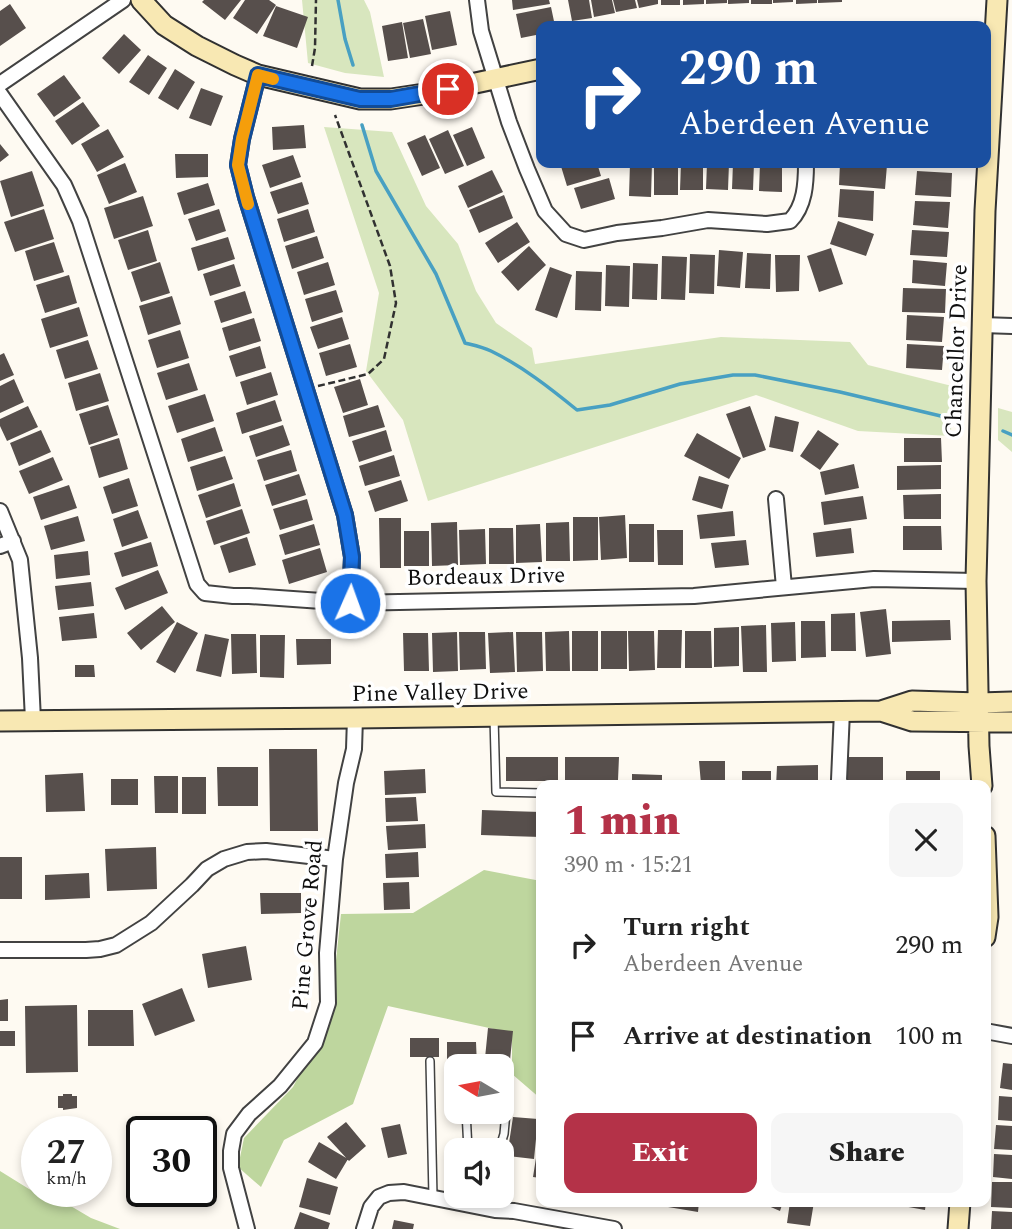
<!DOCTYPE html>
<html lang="en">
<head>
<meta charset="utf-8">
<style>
	:root { --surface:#fff; --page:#f6f6f6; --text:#222; --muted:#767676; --accent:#b43248 }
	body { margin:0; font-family:Spectral,serif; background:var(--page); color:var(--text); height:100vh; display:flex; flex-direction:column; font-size:26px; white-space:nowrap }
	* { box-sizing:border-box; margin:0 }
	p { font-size:23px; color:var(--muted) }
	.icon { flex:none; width:38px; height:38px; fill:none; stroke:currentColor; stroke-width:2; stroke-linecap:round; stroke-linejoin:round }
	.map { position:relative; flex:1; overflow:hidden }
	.side { position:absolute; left:536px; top:780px; width:455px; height:427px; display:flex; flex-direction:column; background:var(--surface); border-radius:14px; box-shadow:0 4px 10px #0003 }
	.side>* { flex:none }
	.guide { position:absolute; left:536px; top:21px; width:455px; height:147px; border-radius:14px; box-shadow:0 4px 10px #0003; background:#1a4fa0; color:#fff; overflow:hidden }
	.needle { width:46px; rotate:280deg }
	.controls { position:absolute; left:444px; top:1054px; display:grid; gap:14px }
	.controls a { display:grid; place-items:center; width:70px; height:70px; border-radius:14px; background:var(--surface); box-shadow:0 4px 10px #0003; font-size:35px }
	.speed { position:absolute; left:21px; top:1116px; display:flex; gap:14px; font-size:35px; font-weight:700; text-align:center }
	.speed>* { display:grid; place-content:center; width:91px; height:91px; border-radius:50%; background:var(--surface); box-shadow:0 4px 10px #0003; line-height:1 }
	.speed small { font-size:18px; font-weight:400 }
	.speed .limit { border:4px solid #111; border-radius:10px; background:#fff; color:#111 }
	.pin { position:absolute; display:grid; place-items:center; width:60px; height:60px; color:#fff; margin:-30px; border:4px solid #fff; border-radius:50%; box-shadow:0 2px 7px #0007 }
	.me { position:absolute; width:77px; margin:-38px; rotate:2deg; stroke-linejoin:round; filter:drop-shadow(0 0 5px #0008) }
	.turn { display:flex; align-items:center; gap:24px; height:147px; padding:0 28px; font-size:32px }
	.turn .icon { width:91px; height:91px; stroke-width:2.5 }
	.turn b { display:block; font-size:49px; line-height:60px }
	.round { display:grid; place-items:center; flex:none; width:74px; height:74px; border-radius:14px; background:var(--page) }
	.head { display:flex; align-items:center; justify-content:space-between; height:119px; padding:0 28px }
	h1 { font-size:42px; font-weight:800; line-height:52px; color:var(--accent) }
	.primary-button { display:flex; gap:14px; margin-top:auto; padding:14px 28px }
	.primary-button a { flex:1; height:80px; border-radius:14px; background:var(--accent); color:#fff; font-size:28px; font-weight:800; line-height:80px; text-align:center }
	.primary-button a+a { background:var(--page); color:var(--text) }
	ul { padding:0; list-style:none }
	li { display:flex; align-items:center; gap:21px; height:91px; padding:0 28px }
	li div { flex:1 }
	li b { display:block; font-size:26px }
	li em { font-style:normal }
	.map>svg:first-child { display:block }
	.green { fill:#d8e6be }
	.forest { fill:#bed69e }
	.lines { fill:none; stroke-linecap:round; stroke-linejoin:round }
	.stream { stroke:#48a0c2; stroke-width:3.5 }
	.building { fill:#574f4c }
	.lane-casing { stroke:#424242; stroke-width:10 }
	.street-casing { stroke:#424242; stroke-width:18 }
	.secondary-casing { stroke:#313131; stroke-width:23 }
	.path { stroke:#313131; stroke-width:2.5; stroke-dasharray:7 3.5; stroke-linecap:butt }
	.lane { stroke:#fff; stroke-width:7 }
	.street { stroke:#fff; stroke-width:14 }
	.secondary { stroke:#f8e8b3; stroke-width:19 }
	.route-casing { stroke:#114b97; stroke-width:18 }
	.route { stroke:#1a73e8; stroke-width:12 }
	.slow { stroke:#f59e0b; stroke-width:12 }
	.labels { text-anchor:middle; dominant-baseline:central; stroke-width:7; stroke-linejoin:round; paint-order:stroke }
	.street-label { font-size:23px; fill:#0f0f0f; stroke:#fff }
</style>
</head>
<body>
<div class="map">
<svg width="1012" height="1229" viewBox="0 0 1012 1229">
	<rect width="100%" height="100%" fill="#fefaf2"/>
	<!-- green -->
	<path class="green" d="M302,0H364L370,12L384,77L345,73L308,63Z
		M324,127L392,132L426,206L458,244L476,291L496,323L532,348L535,364L721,337L850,342L868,365L952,386L951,436L858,431L756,395L428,501L403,420L366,371L379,293Z
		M998,408L1012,412V452L998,440Z"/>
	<!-- forest -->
	<path class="forest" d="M484,870L541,881V1099L512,1074V1033L388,1006L353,1104L284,1140L261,1187L238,1167L244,1138L293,1087L330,1016L341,914L413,913Z
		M0,1171L29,1189L69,1205L91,1218L120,1229H0Z"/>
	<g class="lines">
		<!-- stream -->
		<path class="stream" d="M338,0L345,39L353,65
			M362,125L376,171L436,274L465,343C473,345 483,347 491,351C522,366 550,388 577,410L610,405L680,384L733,375H755L840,392L945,417
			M1003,431L1012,435"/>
	</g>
	<!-- building -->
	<path class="building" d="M204,0H241L225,20L202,2Z
		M245,0H269L276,5L257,34L233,18Z
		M512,0H549L550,4L513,10Z
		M568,0H589L592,18L572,21Z
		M591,0H612L615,13L594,17Z
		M613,0H635L637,8L616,12Z
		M637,0H658V4L639,8Z
		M661,0H680V5H661Z
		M683,0H704V4L683,5Z
		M706,0H727V3L706,4Z
		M728,0H749V3L728,4Z
		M751,0H772V4H751Z
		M773,0H793V2L773,3Z
		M796,0H817V3L796,4Z
		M818,0H842V2L818,3Z
		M10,4L26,28L0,46V11Z
		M276,6L308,17L297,48L263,36Z
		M551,7L555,26H541V34L521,38L516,14Z
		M450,11L457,45L432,50L425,16Z
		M423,19L431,54L410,58L403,23Z
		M402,22L408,58L388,61L382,26Z
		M124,34L141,50L119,74L102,58Z
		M148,55L167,68L149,95L129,82Z
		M175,69L195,82L178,110L158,98Z
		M64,75L81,98L54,117L37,94Z
		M201,88L223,96L211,126L189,118Z
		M83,102L100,126L72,145L55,121Z
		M304,125L306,148L273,150L272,127Z
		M472,127L485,158L467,166L453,135Z
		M108,129L124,157L97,172L81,144Z
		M448,130L464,166L445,174L429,139Z
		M425,135L440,168L422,176L407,143Z
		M0,144L9,155L0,162Z
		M175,154H208V177L176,178Z
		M293,155L301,177L270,188L262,165Z
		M125,163L137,192L109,204L97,175Z
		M560,163H597L601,176L567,186Z
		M630,163H652L651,197L629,196Z
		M654,163H678V195H654Z
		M681,163H703V190H680Z
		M707,163H729L728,190L706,189Z
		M733,163H754L753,190L732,189Z
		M760,163H782V192L759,191Z
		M840,163L887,165L885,189L839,185Z
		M492,170L503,192L468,208L458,186Z
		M32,171L44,206L11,217L0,181Z
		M917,171L952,173L951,197L915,195Z
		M609,178L615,199L581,209L574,188Z
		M302,182L309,204L278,214L270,192Z
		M208,183L215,205L184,215L177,193Z
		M840,189L874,191L873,221L838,217Z
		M504,195L513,218L479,233L469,210Z
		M143,196L153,226L114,239L104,208Z
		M915,201L950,202L948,228L913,225Z
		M44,209L54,239L15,252L4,222Z
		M219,209L226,231L196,241L188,219Z
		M308,209L315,232L284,242L277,219Z
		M838,221L874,234L866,256L830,244Z
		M517,222L530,242L498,263L485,243Z
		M148,230L157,261L128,270L118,240Z
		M912,230L949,232L947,257L910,255Z
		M317,236L324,258L292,269L285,246Z
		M228,237L235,259L198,271L191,248Z
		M54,242L64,272L34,281L25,251Z
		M529,246L546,265L518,291L501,272Z
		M831,248L843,284L819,292L807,256Z
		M719,250L743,252L740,288L717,286Z
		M747,253L771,254L770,289L745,288Z
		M690,254L715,255L714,294L689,293Z
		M775,255H800L799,291L776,292Z
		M662,256L687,257L685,300L661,299Z
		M913,260L947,263L945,286L912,283Z
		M160,262L170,293L141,302L131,272Z
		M328,262L335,285L304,295L297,272Z
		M633,263L658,264L657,300L632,299Z
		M234,264L241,286L210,296L203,274Z
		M606,265L630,266L629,307L605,306Z
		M550,267L572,275L557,318L535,310Z
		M576,271L602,272L601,311L575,310Z
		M69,275L77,303L45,313L36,285Z
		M903,288L946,289L945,313L902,312Z
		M336,290L343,312L312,322L305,299Z
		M245,291L252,313L221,323L214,301Z
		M172,296L181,324L148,335L139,306Z
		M79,307L88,336L50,348L41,319Z
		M907,315L944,317L942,342L906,340Z
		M342,317L349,339L318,349L310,327Z
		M254,318L261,341L229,351L222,328Z
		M180,330L189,358L157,368L148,340Z
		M88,340L98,369L65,379L56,350Z
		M350,344L357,367L326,376L319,353Z
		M907,344L944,346L942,370L906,368Z
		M260,346L266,368L236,377L229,356Z
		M4,353L14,375L0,381V355Z
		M189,363L198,390L166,400L157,373Z
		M271,372L278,395L247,405L240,382Z
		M100,373L109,401L76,411L68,383Z
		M14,379L24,402L0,413V386Z
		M360,379L368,405L343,413L334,387Z
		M205,394L214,421L177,433L168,406Z
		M275,400L282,421L242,434L236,413Z
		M108,405L118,435L89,445L79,414Z
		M378,405L385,427L349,437L343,416Z
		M28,406L38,427L7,441L0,426V419Z
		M750,406L766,450L743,458L726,414Z
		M775,416L799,422L793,452L769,447Z
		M283,425L290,445L256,457L249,436Z
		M215,427L223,451L188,462L181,439Z
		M41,430L51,452L19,466L10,443Z
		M386,430L392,451L359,462L352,441Z
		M818,430L839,444L820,470L800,456Z
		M697,433L741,458L729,479L684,456Z
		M119,438L128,469L99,478L90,447Z
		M904,438H941L942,462H904Z
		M291,450L297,471L264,481L257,460Z
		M394,455L400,476L365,486L359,466Z
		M225,456L233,479L197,491L190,467Z
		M53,457L63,480L29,494L19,471Z
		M854,464L859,488L825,495L820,472Z
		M941,465V489L897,490V466Z
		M299,474L306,495L272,506L265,485Z
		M699,476L729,485L722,509L692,500Z
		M129,478L138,506L112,514L103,487Z
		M401,480L408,501L375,512L368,491Z
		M234,483L241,506L206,518L198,495Z
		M69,485L77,508L41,520L33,497Z
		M941,494V519H904L903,495Z
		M863,496L867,519L824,525L821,502Z
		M307,499L313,520L280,530L273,509Z
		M242,509L250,533L214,545L206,521Z
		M138,510L148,538L122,547L113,519Z
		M733,511L735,536L700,539L697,515Z
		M625,515L627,558L601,560L599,517Z
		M78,516L85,541L51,550L44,526Z
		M573,517H598V560L573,561Z
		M379,518H401V568H380Z
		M457,522L458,565L432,566L431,523Z
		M569,522L570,561H546V523Z
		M314,524L320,545L285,555L279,535Z
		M540,524L542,562L516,563V525Z
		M629,524H654V562H629Z
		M903,526H941L942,550H903Z
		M489,528H513L514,564H489Z
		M851,528L854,553L816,557L813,533Z
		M485,529L486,564L460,565L459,530Z
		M657,530H683V565H658Z
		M404,531H429V566H404Z
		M247,537L256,565L229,573L220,546Z
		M746,540L749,565L715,568L711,543Z
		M151,542L158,566L122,577L114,553Z
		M320,548L327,572L289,584L282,560Z
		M88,551L90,575L56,579L54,555Z
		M158,570L168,593L125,610L115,588Z
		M91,582L94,606L58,610L55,586Z
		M162,606L175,622L141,650L127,633Z
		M886,609L891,654L866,657L860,612Z
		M94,613L97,638L62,641L59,617Z
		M855,613L856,651H831V614Z
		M950,620L951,640L892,642V621Z
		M801,621H825L826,657L801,658Z
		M177,622L198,633L175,673L156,662Z
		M795,622L796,661L772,662L771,623Z
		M766,625L767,672H743L741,626Z
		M739,627V666L714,667V628Z
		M658,630H682L681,668H657Z
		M569,631L570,671H546L545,632Z
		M572,631H598V671H572Z
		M601,631H627V669H601Z
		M628,631H654L655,670L629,671Z
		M685,631H711L712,668H685Z
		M457,632L458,671L433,672L432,633Z
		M459,632H485L486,669L460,670Z
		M513,632L515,672L490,673L488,633Z
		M516,632H542L543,671L517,672Z
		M403,633H428L429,671H404Z
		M205,634L229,639L221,677L196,671Z
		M231,634H256L257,673L232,674Z
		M260,635H285L284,678L260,677Z
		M296,639H331V664L297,665Z
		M75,665H94L95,677H75Z
		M269,749H317L318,831H270Z
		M506,757H558V781H506Z
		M565,757H619L618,780H565Z
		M844,757H883V782H845Z
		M699,761H725V786L701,784Z
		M818,765V786H776L777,766Z
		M217,767H258V806H218Z
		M425,769L426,793L385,795L384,771Z
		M742,771H771V786H742Z
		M906,771H940V786H906Z
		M83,773L85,811L46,812L45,775Z
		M632,774L662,775V786H632Z
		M154,776H178V813H155Z
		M182,777H206V814H182Z
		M111,779H138V805H111Z
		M416,797L418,821L386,822L385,798Z
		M482,810L541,812V837L481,835Z
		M425,824L426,848L388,850L386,826Z
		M156,847L157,889L107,891L105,849Z
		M418,852L419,877L386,878L385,854Z
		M0,857H22V899H0Z
		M89,873L90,898L45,900V875Z
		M409,882L410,909L384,910L383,883Z
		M260,893H301V913L261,914Z
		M246,946L252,980L208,988L202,954Z
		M182,988L195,1021L155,1036L142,1004Z
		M8,999V1021H0V1000Z
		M77,1005L78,1072L26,1073L25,1006Z
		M88,1010H133L134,1046H88Z
		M488,1028L513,1031L510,1060L485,1058Z
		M0,1031H15V1046H0Z
		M410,1038H439V1057H410Z
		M447,1042H476L477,1066H457V1074H447Z
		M1003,1063L1012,1064V1090L1000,1088Z
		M63,1094H72V1096H77V1108L63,1110V1108H58V1096H63Z
		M999,1096L1012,1097V1121L998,1120Z
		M513,1117L538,1119L534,1159L507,1156Z
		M346,1122L366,1146L349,1161L327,1137Z
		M400,1124L407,1154L388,1158L381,1128Z
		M996,1125L1012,1126V1150L994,1149Z
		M539,1139H541V1178L533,1177Z
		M319,1142L348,1159L336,1179L308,1162Z
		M994,1154L1012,1155V1179L993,1177Z
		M307,1178L338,1187L330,1215L299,1207Z
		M992,1182H1012V1208L991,1207Z
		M650,1202H699L698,1212L650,1204Z
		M759,1202H783L780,1211Z
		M790,1202H814L810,1226L787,1223Z
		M893,1202H926L925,1210L892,1204Z
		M992,1211L1012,1212V1229H991Z
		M300,1212L330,1223L328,1229H294Z
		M394,1220L414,1224L413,1229H392Z"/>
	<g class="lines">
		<!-- lane casing -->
		<g class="lane-casing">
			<path id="lane" d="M494,717L496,792L541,793
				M430,1061L433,1197
				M466,1111L468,1150
				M499,1150L504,1134L509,1079"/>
		</g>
		<!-- street casing -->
		<g class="street-casing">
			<path id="street" d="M477,0L481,31L509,122L527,169L545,211L566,234L584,240L617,233L662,228L708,220L767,224L790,221C805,206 806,183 806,163
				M258,75L242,139L238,165L246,197L345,515L352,557L350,603
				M0,84L123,0
				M0,94L64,185L80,221L197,584L205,593L233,596H249L350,603L694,596L874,579L976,581
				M982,325L1012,326
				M776,499L784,587
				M0,511L20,560L30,658L33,720
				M0,546L13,541
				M841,786L839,780L842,711
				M0,950H86L100,949L116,945L151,923L192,885L207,869L224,859L247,852L266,851L335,859
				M985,1031L1012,1036
				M247,1229L231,1168V1151L234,1134L249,1114L280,1086L315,1043L328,1003L327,953L335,859L346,783L354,749L355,718
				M364,1229L371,1207L379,1197L389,1193L404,1192L495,1210L514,1211L614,1229"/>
		</g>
		<!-- secondary casing -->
		<g class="secondary-casing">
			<path id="secondary" d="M141,0L164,25L197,46L235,65L258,75L360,99H391L424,94L541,69
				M881,711L912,721L1012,722
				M0,721L355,718L881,711L912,701L979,703L1012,702
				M982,786L979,746L976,581L985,211L997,0
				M985,836L988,917L985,937
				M958,1229L960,1202"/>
		</g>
		<!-- path -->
		<path class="path" d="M312,66L315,48L316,0
			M318,386L368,374L384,359L396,303L390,266L335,115"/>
		<!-- lane -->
		<use href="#lane" class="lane"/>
		<!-- street -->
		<use href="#street" class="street"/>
		<!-- secondary -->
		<use href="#secondary" class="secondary"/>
	</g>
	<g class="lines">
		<!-- route casing -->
		<g class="route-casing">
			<path id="route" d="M350,603L352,557L345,515L246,197L238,165L242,139L258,75L360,99H391L448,89"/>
		</g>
		<!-- route -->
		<use href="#route" class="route"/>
		<!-- slow -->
		<path class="slow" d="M248,204L238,165L242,139L258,75L273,79"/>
	</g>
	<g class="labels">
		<!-- street labels -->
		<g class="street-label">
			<text transform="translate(957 351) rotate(-88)">Chancellor Drive</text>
			<text transform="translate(486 577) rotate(-1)">Bordeaux Drive</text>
			<text transform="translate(440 693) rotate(-1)">Pine Valley Drive</text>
			<text transform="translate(308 925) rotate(-85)">Pine Grove Road</text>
		</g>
	</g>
</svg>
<div class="controls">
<a><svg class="needle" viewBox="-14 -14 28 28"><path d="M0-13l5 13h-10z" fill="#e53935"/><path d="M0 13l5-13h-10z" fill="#767676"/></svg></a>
<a><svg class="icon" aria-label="sound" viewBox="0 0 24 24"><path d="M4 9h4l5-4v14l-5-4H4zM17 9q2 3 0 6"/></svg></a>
</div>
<div class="speed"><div>27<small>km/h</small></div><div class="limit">30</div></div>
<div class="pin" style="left:448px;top:89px;background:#d93025"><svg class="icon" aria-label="arrive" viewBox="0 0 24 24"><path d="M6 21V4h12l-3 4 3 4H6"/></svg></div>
<svg class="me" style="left:350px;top:603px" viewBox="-20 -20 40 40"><circle r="17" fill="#1a73e8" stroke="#fff" stroke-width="3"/><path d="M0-11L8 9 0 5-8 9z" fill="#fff"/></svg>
<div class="guide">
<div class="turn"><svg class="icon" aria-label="right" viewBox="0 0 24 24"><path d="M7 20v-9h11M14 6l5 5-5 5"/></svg><div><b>290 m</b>Aberdeen Avenue</div></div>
</div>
<section class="side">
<div class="head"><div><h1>1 min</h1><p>390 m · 15:21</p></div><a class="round"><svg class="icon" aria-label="close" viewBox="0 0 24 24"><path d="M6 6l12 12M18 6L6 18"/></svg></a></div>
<ul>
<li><svg class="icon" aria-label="right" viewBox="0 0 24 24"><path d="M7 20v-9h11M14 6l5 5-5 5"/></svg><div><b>Turn right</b><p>Aberdeen Avenue</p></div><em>290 m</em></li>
<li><svg class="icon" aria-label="arrive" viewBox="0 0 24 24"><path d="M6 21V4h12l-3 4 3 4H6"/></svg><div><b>Arrive at destination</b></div><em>100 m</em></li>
</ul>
<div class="primary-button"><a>Exit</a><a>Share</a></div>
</section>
</div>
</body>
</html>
